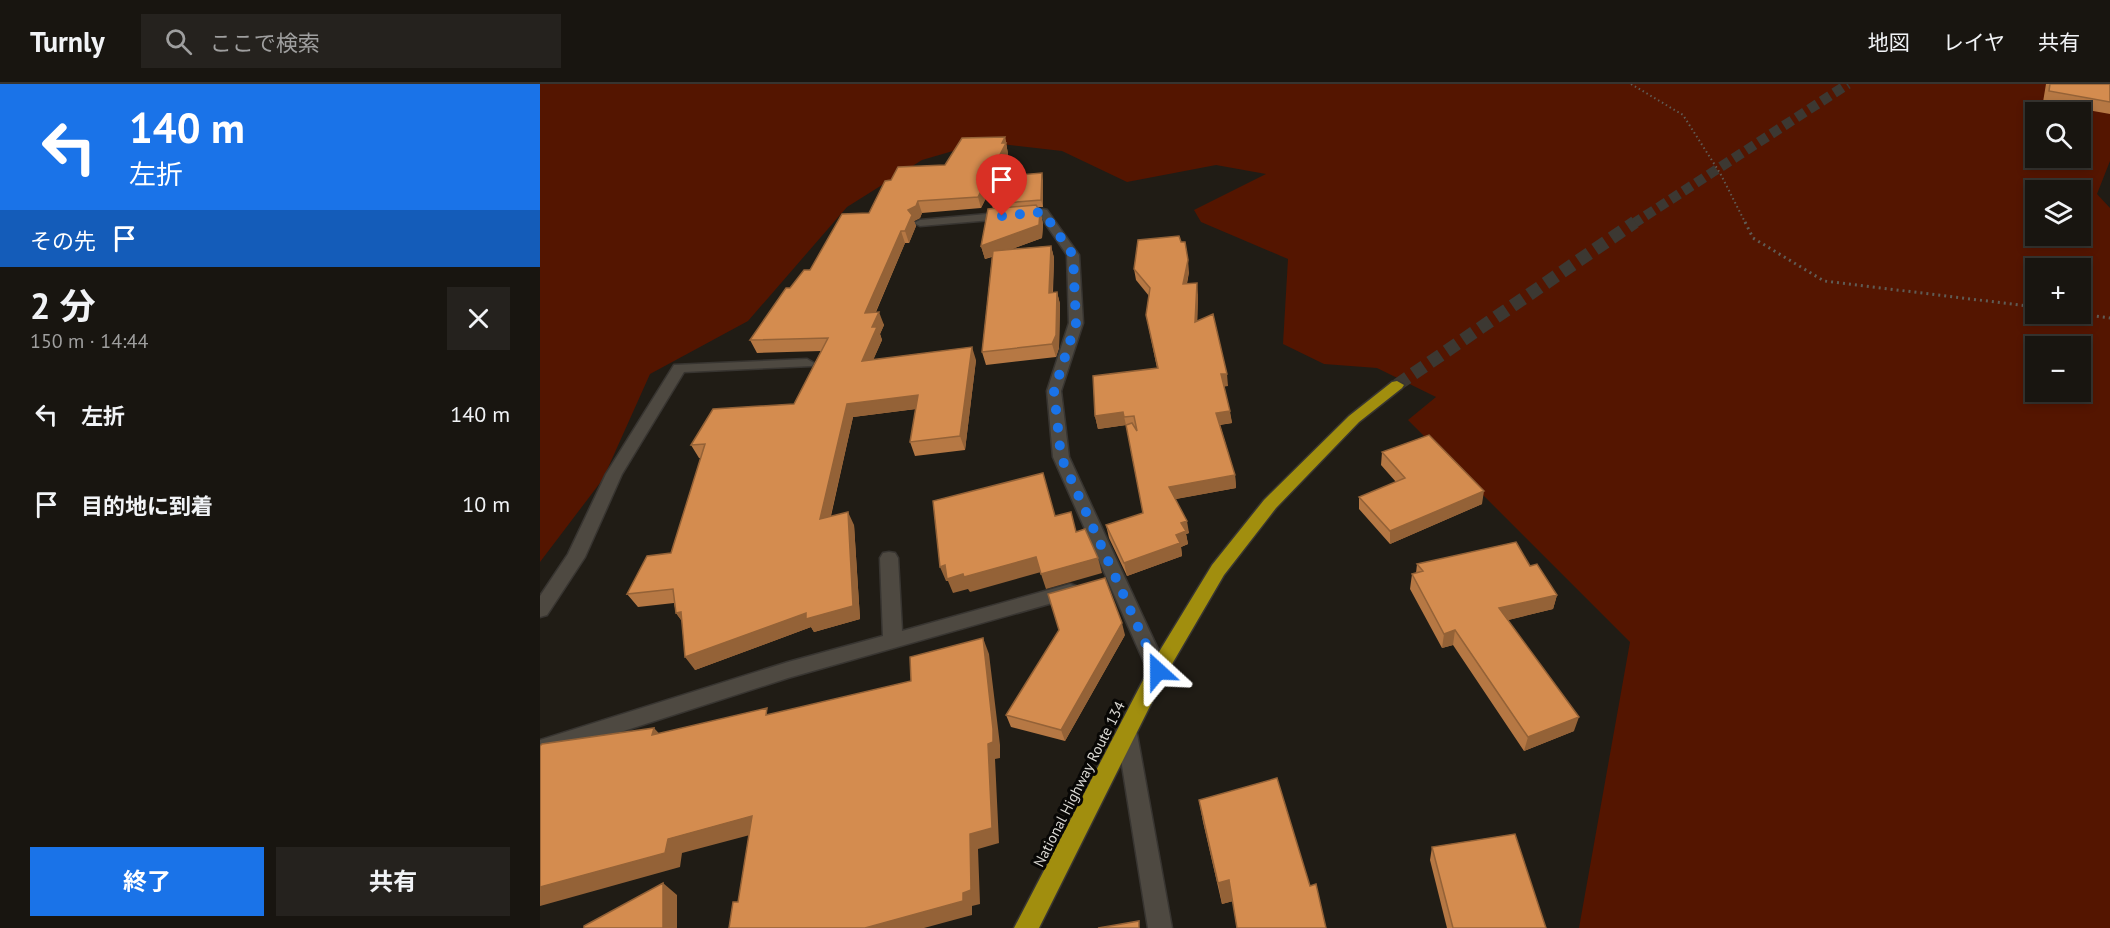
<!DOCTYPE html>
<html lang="ja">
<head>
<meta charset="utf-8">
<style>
	:root { --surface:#181510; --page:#25221e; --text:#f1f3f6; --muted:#9f9f9f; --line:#363430; --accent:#1a73e8 }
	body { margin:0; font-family:"PT Sans","Noto Sans JP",sans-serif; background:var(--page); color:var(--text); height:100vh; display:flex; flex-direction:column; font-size:22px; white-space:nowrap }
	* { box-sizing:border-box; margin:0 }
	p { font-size:20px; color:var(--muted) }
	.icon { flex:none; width:33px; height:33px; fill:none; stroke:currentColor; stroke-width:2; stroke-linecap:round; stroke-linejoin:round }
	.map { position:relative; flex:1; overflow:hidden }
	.drawer { display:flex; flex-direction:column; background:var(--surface); width:540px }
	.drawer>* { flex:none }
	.hud { background:#1a73e8; color:#fff; overflow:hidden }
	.controls { position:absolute; left:1485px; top:18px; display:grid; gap:12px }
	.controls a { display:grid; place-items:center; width:66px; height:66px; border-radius:0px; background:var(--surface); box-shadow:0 3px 9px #0003,0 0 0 2px var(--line); font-size:30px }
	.pin { position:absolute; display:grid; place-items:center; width:51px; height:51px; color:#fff; margin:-62px -26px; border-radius:50% 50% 50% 0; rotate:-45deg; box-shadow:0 0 6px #0007 }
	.pin .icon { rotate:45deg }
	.me { position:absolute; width:66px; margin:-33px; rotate:336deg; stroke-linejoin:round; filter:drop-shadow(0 0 4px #0008) }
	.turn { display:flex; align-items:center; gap:21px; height:126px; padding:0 30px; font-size:27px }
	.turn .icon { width:78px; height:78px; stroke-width:2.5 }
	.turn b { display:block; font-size:42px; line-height:51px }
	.then { display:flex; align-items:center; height:57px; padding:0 30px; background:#0003; gap:12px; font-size:22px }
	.round { display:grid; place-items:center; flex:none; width:63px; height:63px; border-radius:0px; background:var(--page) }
	.summary { display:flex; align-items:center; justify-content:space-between; height:102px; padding:0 30px }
	h1 { font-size:36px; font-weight:700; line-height:45px }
	.action { display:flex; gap:12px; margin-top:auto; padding:12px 30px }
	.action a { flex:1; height:69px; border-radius:0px; background:var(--accent); color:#fff; font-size:24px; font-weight:700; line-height:69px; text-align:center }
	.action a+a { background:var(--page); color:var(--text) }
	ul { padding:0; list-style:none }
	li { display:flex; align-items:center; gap:18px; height:90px; padding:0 30px }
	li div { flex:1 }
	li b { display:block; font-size:22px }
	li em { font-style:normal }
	header { display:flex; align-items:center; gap:36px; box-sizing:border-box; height:84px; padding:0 30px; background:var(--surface); border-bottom:2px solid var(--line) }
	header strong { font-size:28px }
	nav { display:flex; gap:33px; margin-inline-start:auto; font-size:21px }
	.search { width:420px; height:54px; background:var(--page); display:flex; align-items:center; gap:15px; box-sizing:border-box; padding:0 21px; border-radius:0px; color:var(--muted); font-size:22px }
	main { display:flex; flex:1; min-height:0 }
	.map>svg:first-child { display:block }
	.green { fill:#541500; fill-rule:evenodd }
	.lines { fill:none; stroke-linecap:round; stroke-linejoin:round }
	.trunk-tunnel-far1 { stroke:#3c3832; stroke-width:10; stroke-dasharray:10 5; stroke-linecap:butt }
	.trunk-tunnel { stroke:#3c3832; stroke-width:13; stroke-dasharray:13 7; stroke-linecap:butt }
	.service-casing { stroke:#383531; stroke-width:3 }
	.minor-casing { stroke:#383531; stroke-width:3 }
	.trunk-casing { stroke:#383531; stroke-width:3 }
	.path-far1 { stroke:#5f5c55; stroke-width:2; stroke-dasharray:1.5 3; stroke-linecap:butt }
	.path { stroke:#5f5c55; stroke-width:3; stroke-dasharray:2 4; stroke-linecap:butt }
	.service { fill:#4e4941; fill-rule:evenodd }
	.minor { fill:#4e4941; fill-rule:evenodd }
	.trunk { fill:#a18e0e; fill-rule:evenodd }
	.wall { fill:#b67844 }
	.shaded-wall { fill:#946237 }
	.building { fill:#d48c4f; stroke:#946237; stroke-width:1.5 }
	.route { stroke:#1a73e8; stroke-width:10; stroke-dasharray:0 18 }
	.labels { text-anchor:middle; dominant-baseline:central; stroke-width:6; stroke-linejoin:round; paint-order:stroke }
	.street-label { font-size:15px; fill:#dad8d3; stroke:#080705 }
</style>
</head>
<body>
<header>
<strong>Turnly</strong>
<div class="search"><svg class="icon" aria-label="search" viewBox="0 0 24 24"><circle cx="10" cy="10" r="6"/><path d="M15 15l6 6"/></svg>ここで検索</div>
<nav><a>地図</a><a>レイヤ</a><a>共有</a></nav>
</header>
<main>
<section class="drawer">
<div class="hud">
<div class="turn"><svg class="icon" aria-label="left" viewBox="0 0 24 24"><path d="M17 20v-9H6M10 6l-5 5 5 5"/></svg><div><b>140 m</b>左折</div></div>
<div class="then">その先<svg class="icon" aria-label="arrive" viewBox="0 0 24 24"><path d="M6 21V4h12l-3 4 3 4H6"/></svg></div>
</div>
<div class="summary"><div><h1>2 分</h1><p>150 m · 14:44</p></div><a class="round"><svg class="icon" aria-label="close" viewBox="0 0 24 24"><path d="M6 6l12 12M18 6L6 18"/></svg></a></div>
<ul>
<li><svg class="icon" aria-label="left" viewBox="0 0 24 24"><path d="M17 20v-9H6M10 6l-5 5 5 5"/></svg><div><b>左折</b></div><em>140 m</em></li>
<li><svg class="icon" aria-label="arrive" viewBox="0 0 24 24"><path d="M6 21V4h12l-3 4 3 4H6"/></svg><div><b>目的地に到着</b></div><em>10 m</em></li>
</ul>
<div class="action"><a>終了</a><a>共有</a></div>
</section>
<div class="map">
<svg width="1570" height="844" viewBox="0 0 1570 844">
	<rect width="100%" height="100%" fill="#201c15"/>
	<!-- green -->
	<path class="green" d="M0,0H1570V77L1557,110L1570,124V844H1039L1090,558L868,336L896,313L837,284L784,280L743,260L748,175L661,138L654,126L726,90L676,81L587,98L522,67L444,58L382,76L307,123L208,237L110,290L63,395L0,478ZM1496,28H1540V74H1496ZM1496,106H1540V152H1496ZM1496,184H1540V230H1496ZM1496,262H1540V308H1496Z"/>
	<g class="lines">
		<!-- trunk-tunnel-far1 -->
		<path class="trunk-tunnel-far1" d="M1093,140L1308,0"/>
		<!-- trunk-tunnel -->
		<path class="trunk-tunnel" d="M857,301L1095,138"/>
		<!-- service casing -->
		<g class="service-casing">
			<path id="service" d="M267,275L274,279L272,282L144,288L82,390L45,473L7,531L0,533V512L28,470L66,390L134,281Z
				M349,468L355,469L358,474L362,547L530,500L536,502L539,507L536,512L530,514L248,594L0,674V656L248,578L343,552L340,474L343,469Z"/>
		</g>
		<!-- minor casing -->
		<g class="minor-casing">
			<path id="minor" d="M503,125L507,126L539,171L543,239L521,307L529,373L628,587L625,593L618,595L611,593L608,587L513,373L507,307L529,239L527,171L500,132L380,142L374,139L380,136Z
				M587,641L594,644L597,650L632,844H608L577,650L580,644Z"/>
		</g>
		<!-- trunk casing -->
		<g class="trunk-casing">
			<path id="trunk" d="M857,297L864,301L862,304L819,338L736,424L684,491L625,592L499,844H474L611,581L672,481L724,416L809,332L852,298Z"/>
		</g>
		<!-- path-far1 -->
		<path class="path-far1" d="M1091,0L1143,31L1180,89L1206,140"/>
		<!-- path -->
		<path class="path" d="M1205,138L1213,154L1284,197L1496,223
			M1539,230L1570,234"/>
		<!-- service -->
		<use href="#service" class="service"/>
		<!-- minor -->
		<use href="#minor" class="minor"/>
		<!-- trunk -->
		<use href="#trunk" class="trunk"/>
	</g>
	<!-- wall -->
	<path class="wall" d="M1506,0H1570V30L1503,18Z
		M465,53L468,70L441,124L382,129L380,134L374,137L376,142L369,159H365L336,228L344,241L340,250L342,256L333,276H436L425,366L375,372L370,358L376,325L313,333L291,432L314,441L320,535L274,548L271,543L155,586L142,537L136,529L134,519L98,523L87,510L131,469L161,374H159L151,361L254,320L281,267L217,269L210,256L250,204L329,129L351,96L405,81Z
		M503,96V123H497L500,127L503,140L502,154L472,165L511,162L514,174L513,208H517L520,220L519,264L516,273L446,281L442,268L452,173L445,175L441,162L453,125L452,120Z
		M594,185L649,188L647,200L658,211L657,237L688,302H684L692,339L680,341L695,391L696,404L635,415L649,449L646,450L648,460L641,463L642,472L587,492L569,454L566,441L603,429L586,341L558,345L555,332L617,284L606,231L609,212L596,196Z
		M842,368L942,420L850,460L819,425V413L856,398L841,381Z
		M877,480L990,482L1017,511L1013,525L968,536L1034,647L984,667L913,561L902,564L870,505L872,490L876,489Z
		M585,551L525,657L471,643L466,631Z
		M659,716L693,817L682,820L663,738Z
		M892,763L1006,844H907L890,776Z"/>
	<!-- shaded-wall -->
	<path class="shaded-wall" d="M465,53L468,70L441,124L438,113Z
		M502,89L503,96V123L501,116Z
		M378,117L382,129L380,134L374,137L376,142L369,159L365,147L368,126Z
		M500,127L503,140L502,154L445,175L441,162Z
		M361,147L365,159L330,241L325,229Z
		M511,162L514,174L512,221L509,209Z
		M648,176L649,188L644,212L643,200Z
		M657,199L658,211L657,250L655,238Z
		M517,208L520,220L519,264L516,273L512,260Z
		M339,228L344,241L340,250L342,256L327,290L322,277L332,243Z
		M432,263L436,276L425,366L420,352Z
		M681,290H687L688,302L682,303Z
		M378,311L383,324L313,333L287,448L280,435L307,320Z
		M690,327L692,339L677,341L676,329Z
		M583,328L586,341L558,345L555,332Z
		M695,391L696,404L631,416L629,403Z
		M944,407L942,420L850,460V447Z
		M308,428L314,441L320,535L274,548L271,543L155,586L145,573Z
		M647,437L649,449L646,450L648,460L641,463L642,472L587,492L584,479L636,451L641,439Z
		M496,473L501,488L430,508L428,505L413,509L408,497H406L400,483L405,481Z
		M558,474L562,489L506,505L501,490Z
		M1017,511L1013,525L956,539L959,524Z
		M141,528L146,543L136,529Z
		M582,539L585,551L525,657L521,646Z
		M915,546L913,561L902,564L904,550Z
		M443,554L449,570L460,661V674L455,675L459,759L438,765L440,820L432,822V831L384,844H325L423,809L430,750Z
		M1039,633L1034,647L984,667L988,653Z
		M114,644L128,659L112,651Z
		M212,732L225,747L142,769L140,783L0,822V803L128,755Z
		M689,796L693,817L682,820L678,799Z
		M123,799L137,811V844H123Z"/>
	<!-- building -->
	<path class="building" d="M1510,0H1570V18L1509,7Z
		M465,53L462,59H466L438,113L378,117L376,122L368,126L372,131L365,147H361L325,229L339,228L332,243H337L322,277L432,263L420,352L370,358L378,311L307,320L280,435L308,428L313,522L266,535V529L145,573L141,528L136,529L133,505L87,510L107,472L131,469L165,360L151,361L173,325L254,320L288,254L210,256L246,204H250L264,186H270L302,130L329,129L345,97L351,96L358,83L405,81L422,54Z
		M502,89L501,116L452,120L457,93Z
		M496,121L500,127L499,141L441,162L448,125Z
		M639,152L641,158H645L648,176L643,200L657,199L655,238L673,230L687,290H681L690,327L676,329L695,391L629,403L647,437L641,439L646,447L636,451L640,459L584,479L566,441L603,429L586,341L592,339L597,347L594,332L584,333L583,328L555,332L553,292L618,284L606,231L610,204L594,185L598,156Z
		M511,162L509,209L517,208L516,251L512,260L442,268L453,167Z
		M889,351L944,407L850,447L819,413L865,394L842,368Z
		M503,389L515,432L531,428L536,448L545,445L558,474L501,490L496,473L424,493L423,490L407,495L405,481L400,483L393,417Z
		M976,458L990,482L997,480L1017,511L959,524L1039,633L988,653L915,546L904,550L872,490L883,487L877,480Z
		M565,494L582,539L521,646L466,631L519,546L508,510Z
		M443,554L453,645V658L448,660L452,744L430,750L431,806L423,809V817L325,844H189L193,818H198L212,732L128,755L125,769L0,803V662L2,660L114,644L112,651L227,624L226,631L371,597L370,573Z
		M737,694L770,802L776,800L786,844H697L689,796L678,799L659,716Z
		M975,750L1006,844H913L892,763Z
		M123,799V844H44V842Z
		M599,837V844H558Z"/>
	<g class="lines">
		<!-- route -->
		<path class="route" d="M462,132L503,128L533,171L536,239L514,307L521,373L618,587"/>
	</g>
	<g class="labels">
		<!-- street labels -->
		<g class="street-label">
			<text transform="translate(539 700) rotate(-63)">National Highway Route 134</text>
		</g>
	</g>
</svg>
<div class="controls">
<a><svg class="icon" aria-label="search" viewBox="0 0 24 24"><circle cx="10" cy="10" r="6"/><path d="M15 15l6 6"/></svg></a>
<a><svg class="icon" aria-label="layers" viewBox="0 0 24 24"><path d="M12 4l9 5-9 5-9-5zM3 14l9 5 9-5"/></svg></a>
<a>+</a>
<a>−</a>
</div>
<div class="pin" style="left:462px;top:132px;background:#d93025"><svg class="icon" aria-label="arrive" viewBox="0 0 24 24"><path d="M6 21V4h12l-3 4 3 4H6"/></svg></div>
<svg class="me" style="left:618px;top:587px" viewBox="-20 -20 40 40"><path d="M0-17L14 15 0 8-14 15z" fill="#1a73e8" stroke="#fff" stroke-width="4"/></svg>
</div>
</main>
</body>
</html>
